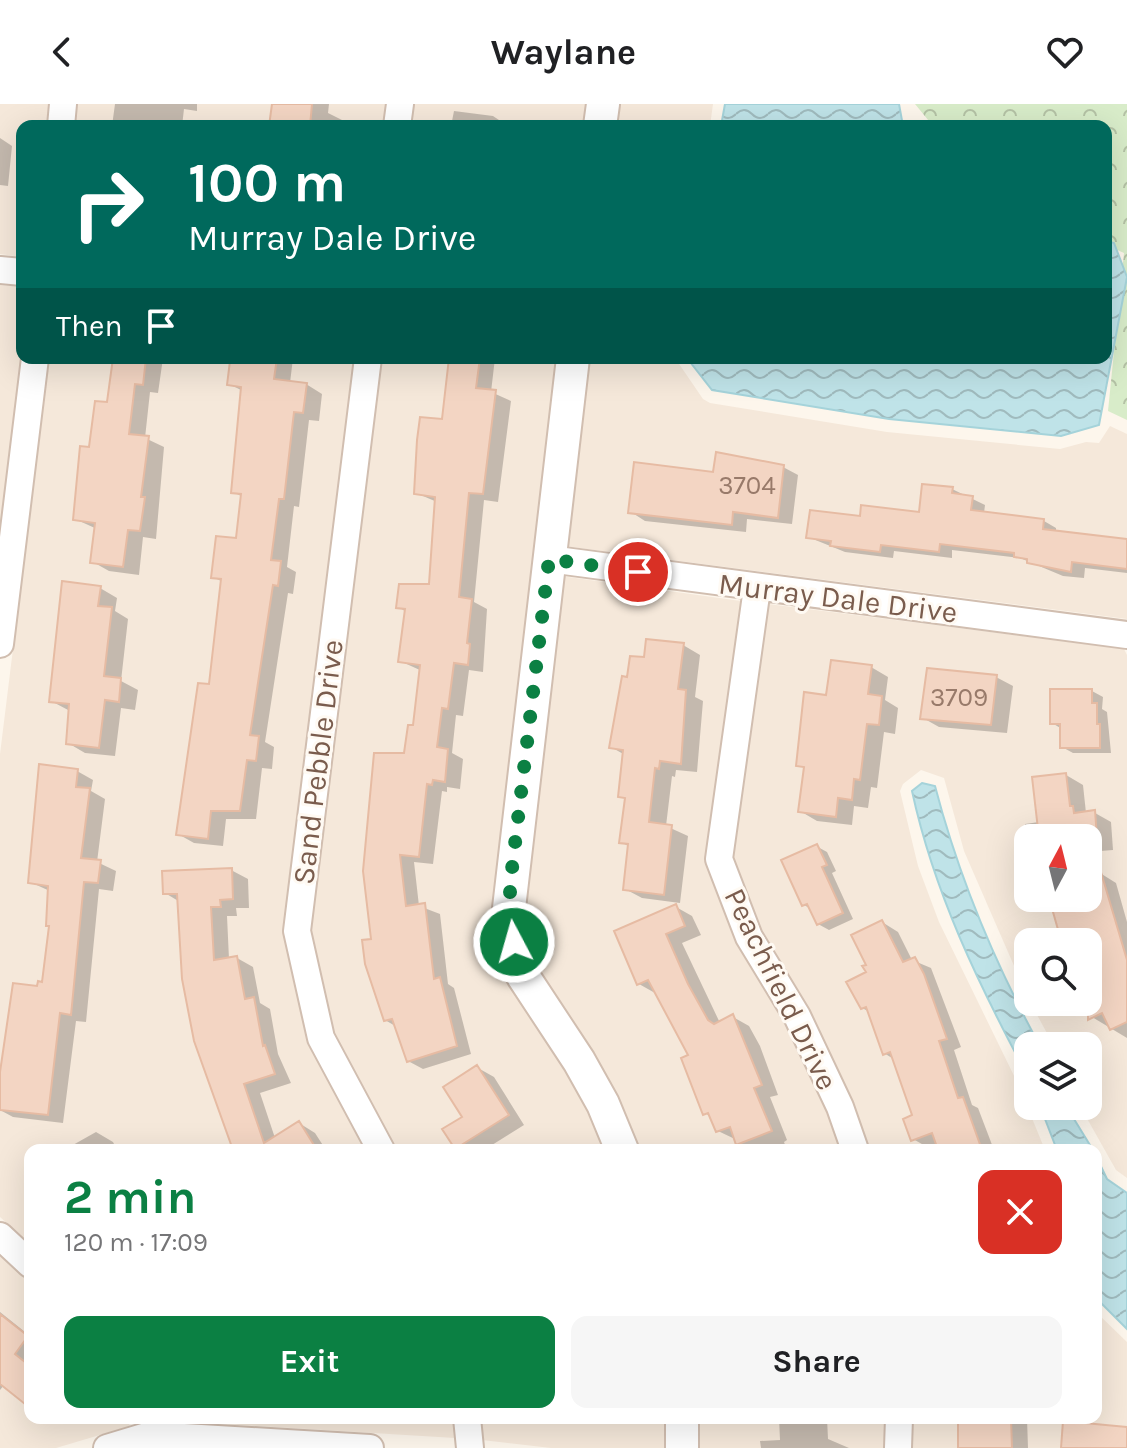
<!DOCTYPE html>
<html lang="en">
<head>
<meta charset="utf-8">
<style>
	:root { --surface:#fff; --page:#f6f6f6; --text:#202124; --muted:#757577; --accent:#0b8043 }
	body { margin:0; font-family:Karla,sans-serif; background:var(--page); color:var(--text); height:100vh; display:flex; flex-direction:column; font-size:30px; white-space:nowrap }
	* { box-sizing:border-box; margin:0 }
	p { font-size:26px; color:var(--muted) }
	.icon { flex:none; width:44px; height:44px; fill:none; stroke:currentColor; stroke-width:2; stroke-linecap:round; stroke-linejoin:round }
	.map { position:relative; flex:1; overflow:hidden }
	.panel { position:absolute; left:24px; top:1040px; width:1078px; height:280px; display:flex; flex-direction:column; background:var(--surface); border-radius:16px; box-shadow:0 8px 32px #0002 }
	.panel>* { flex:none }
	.guide { position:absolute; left:16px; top:16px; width:1096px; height:244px; border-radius:16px; box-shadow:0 8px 32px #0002; background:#00695c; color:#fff; overflow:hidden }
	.needle { width:52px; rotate:7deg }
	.tools { position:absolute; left:1014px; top:720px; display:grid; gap:16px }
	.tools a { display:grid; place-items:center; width:88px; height:88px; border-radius:16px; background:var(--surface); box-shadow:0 8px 32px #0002; font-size:40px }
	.pin { position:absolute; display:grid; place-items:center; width:68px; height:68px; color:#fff; margin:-34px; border:4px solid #fff; border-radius:50%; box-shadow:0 2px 8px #0007 }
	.me { position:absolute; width:88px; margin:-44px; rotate:354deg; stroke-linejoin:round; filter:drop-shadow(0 0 6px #0008) }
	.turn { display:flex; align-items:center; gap:28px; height:168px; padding:0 40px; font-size:36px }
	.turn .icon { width:104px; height:104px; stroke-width:2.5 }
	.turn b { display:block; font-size:56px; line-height:68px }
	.then { display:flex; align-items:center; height:76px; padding:0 40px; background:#0003; gap:16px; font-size:30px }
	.round { display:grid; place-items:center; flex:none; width:84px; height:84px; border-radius:16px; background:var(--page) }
	.head { display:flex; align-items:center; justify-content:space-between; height:136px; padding:0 40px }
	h1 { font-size:48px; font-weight:700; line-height:60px; color:var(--accent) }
	.cta { display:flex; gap:16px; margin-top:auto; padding:16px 40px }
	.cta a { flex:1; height:92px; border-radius:16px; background:var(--accent); color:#fff; font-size:32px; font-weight:700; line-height:92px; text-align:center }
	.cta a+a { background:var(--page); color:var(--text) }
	header { display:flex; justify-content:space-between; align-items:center; height:104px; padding:0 40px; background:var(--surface); font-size:36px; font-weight:700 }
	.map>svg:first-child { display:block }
	.residential { fill:#f5e8da; fill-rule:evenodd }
	.forest { fill:url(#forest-crowns) }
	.water { fill:url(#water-waves); stroke:#a5d3da; stroke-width:2 }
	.shadow { fill:#0003 }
	.building { fill:#f3d5c3; stroke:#e6bba3; stroke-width:2 }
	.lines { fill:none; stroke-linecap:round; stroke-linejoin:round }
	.minor-casing { stroke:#d1beb0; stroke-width:30 }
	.tertiary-casing { stroke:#d1beb0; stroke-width:36 }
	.minor { stroke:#fff; stroke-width:26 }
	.tertiary { stroke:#fff; stroke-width:32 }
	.route { stroke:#0b8043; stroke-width:14; stroke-dasharray:0 25.2 }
	.labels { text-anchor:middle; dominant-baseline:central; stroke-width:6; stroke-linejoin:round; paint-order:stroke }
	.number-label { font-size:26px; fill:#987a6a }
	.street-label { font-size:30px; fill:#7a5c4d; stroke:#fffaf3 }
</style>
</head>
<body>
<header><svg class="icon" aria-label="back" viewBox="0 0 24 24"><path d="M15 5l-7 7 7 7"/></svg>Waylane<svg class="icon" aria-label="heart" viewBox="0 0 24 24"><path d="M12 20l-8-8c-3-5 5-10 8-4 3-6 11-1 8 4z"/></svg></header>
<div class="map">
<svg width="1127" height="1344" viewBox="0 0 1127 1344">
	<defs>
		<pattern id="forest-crowns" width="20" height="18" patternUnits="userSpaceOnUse" patternTransform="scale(2)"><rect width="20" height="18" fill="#d8ecc9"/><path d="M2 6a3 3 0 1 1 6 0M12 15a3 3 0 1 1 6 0" fill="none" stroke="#b4c2a5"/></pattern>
		<pattern id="water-waves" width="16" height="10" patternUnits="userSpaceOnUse" patternTransform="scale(2)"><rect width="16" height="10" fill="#bfe3e8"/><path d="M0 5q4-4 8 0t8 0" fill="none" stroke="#a0bbbe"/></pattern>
	</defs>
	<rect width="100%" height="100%" fill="#fdf6ec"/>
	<!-- residential -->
	<path class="residential" d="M0,0H50L47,22H22V153L0,150Z
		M76,0H386L383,22H74Z
		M413,0H589L587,22H410Z
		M616,0H713L710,22H614Z
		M0,181L22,183V252L0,431Z
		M49,254H355L283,825L310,942L365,1046H30V1140L0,1113V650Z
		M381,254H559L512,880L568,966L591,1007L607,1046H396L334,928L310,825Z
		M586,254H675L703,295L710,299L887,328L1060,345L1086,338L1099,339L1110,322L1127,330V515L564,442Z
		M561,472L741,497L707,761L738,841L786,920L828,1010L840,1046H637L536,866L523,804Z
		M768,500L1124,545L1127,551V1074L1116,1066L1080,1002H1088V942H1054L1030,898H1088V838H1028V894L964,747L944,674L921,666L903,680L900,687L918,762L939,818L1018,980L1045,1046H869L852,996L809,905L761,825L733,753ZM1028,734H1088V794H1028Z
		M0,1152L30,1179V1314H126L130,1322L56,1344H0Z
		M1096,1208L1127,1238V1344H912L913,1314H1096Z
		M157,1314H454L455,1334L158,1316Z
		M480,1314H669V1344H551L482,1336Z
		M695,1314H886L885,1344H696Z"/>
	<!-- forest -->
	<path class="forest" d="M915,0H1127V316L1108,307L1124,149L1106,141V22H933Z"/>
	<!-- water -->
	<path class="water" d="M725,0H899L903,22H721Z
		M1106,137L1114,139L1127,173L1099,321L1061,332L889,315L712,286L687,254H1106Z
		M922,679L935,682C959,774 994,858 1040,942H1028V973C979,881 934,789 912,687Z
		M1040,1002H1066L1093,1046H1057Z
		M1096,1052L1107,1075L1127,1089V1225L1096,1194Z"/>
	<!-- shadow -->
	<path class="shadow" d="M115,0H197V7L184,5L182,22H112Z
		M286,0H329L328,9L348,19L347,22H272Z
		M454,7L493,12L508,22H451Z
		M0,34L12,42L8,82L0,81Z
		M115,254H163L158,289L150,288L145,334L164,343L156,435L143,433L139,471L109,467L93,458L97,425L75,415L91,345L109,301Z
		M247,254H293L290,279L306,280L322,290L319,317L309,316L299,403L294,402L287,463L296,468L293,490L288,489L265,638L274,643L272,665L262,664L256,715H226L223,742L194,739L178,730L210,582L223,478L213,473L238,436L243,393L233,388L243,287L229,280L246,261Z
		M451,254H495L491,288L511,297L498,398L484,396L474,498L487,505L483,568L469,566L463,612L456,611L452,649L463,655L460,685L447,683V688L442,687L433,760L414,758L419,802L440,810L448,880L454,884L471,950L423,965L408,957L397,923L385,916L374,837L406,651L415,624L422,567L400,557L406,508L399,503L431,482L437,398L416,389L444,318Z
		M783,363L798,371L792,420L747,415L746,428L645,417L631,408L715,370Z
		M952,385L985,401L984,409L1044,417L1056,424V428L1127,437V469L1085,464L1084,474L1063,472L1020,454L952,446V454L894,447L893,454L845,448L808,433L862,414L921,410Z
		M100,484L117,494L115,507L128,515L121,577L138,586L135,606L121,604L115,652L85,649L68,639L70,607L51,597Z
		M683,541L700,551L695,593L703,597L697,668L676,666L675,673L672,672L666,722L688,732L680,799L642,794L625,785L630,743L621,738L626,695L620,692L625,651L611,643L629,575L646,555Z
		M871,563L888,573L885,596L898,604L895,630L884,628L877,684L871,683L868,704L854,702L852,721L817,717L800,707L806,665L798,660L828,593Z
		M996,573L1013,582L1007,629L939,623L923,614Z
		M1092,587L1103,593L1102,605L1107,608L1111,649H1073L1062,643V625L1052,619Z
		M77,667L93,676L91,687L105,695L97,758L116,767L113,787L99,785L86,918L76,917L63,1019L13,1013L0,1006V987L39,884L44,880L52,788L30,778Z
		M1066,671L1083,681L1086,709H1095L1111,718L1113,746L1088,748V734H1028V740L1025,720L1039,718Z
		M816,742L827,748L836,767L832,769L853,815L829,826L818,820L811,805L804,801Z
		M231,766L248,775L249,804H236L237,812H227L229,855L237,854L253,863L260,899L270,905L278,950L291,979L260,989L275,1034L299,1019L315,1029L326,1046H246L180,798L165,789Z
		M1100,769L1116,779L1127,818V934L1092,913L1089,905L1077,898H1088V838H1063L1051,794H1088V772Z
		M676,803L692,812L701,831L682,839L720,919L733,913L749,922L760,942L778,991L770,993L787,1036L784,1038L787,1046H740L737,1036L718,1027L713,1014L705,1009L690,951L655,889L639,880Z
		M882,818L898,828L912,856L931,864L961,943L954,946L972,1001L978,1004L994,1046H941L939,1041L929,1044L913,1035L915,1012L895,956L884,949L870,908L862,904L868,862Z
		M478,964L494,973L524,1021L484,1046H465L454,1040Z
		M96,1028L113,1038L117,1046H64Z
		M541,1040L551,1046H523Z
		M0,1208L30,1232V1301L4,1281L0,1286Z
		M779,1314H827L828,1335L849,1344H761L760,1337L780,1336Z
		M960,1314H1027L1028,1344H957Z"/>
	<!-- building -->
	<path class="building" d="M272,0H312L310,22H269Z
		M113,254H146L143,281L135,280L129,330L149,332L141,393H145L140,427L128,426L123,463L90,459L95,419L73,416L80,342L89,343L95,297L107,298Z
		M245,254H277L274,275L307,279L303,309L294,308L284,395H279L271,456L281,457L278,482L273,481L250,631L259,632L256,657L247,656L240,707H211L208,735L176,731L198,579L209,580L221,475L211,474L216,432L236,434L241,390L231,389L241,283L227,281L230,257L244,259Z
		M449,254H480L476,284L496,286L483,390L469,389L459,493L472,495L467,539L470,540L468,561L454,559L448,605L442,604L437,643L448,645L445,678L433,676L432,681L427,680L419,753L400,751L406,802L425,799L434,875L440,873L457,942L407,958L392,915L384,917L365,860L362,836L371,835L363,767L374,649H404L408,621H413L420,561L398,558L405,505L396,504L399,480H429L435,393L414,390L417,336L420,313L442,315Z
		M716,348L784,361L778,414L733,408L732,421L628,409L634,358L713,368Z
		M922,380L953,383L952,389L973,392L971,406L1044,415L1043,425L1127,435V465L1072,458L1071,468L1027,459V455L1014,453V449L940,440L939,448L881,441L880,448L830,442L831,437L806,434L810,406L860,412L861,401L919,408Z
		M62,477L101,482L98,502L112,503L104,572L121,574L119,598L105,596L99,644L66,640L69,600L49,598Z
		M646,535L684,539L678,585L686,586L681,660L660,657L659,665L655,664L649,718L672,721L664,791L623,786L628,740L619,739L625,694L618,693L623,646L609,644L622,572L627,573L630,552L644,553Z
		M831,556L872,561L868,590L882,592L879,621L867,620L860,676L854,675L852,696L838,694L836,713L798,708L804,663L796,662L804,588L826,591Z
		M927,564L997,571L991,621L920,615Z
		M1050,585H1092V599H1097V620H1100V644H1060V620H1050Z
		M39,660L78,665L76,683L90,684L81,754L101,756L98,779L84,778L71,911L60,909L48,1011L0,1006V968L13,879L37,882L38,877L42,878L49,822H46L48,782L28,779Z
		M1066,669L1070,702H1073L1074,709L1095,706L1097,734H1039L1032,673Z
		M817,740L827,761L822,763L843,809L817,821L807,800L802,802L781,756Z
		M1088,748H1095L1127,856V918L1110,926L1102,909L1088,916V829L1061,836L1049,794H1088Z
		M232,764L233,795L220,796L221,803H211L214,856L237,852L245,895L254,893L263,942L265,941L275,970L244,980L264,1039L299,1017L317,1046H233L194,937L182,875L177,790H163L162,767Z
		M676,800L685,822L666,830L688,880L708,916L714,920L733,910L762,981L754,984L772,1027L736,1041L730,1023L716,1028L708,1009L703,1011L681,954L688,951L648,876L637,881L614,827Z
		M882,816L903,858L915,853L924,870L947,935L939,937L958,994L963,993L982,1046H938L932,1029L911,1037L903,1015L912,1011L890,948L883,951L866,903L861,905L846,878L866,868L862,862L866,861L851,831Z
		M477,961L509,1011L455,1045L442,1025L462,1013L443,983Z
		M0,1210L28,1232L15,1250L30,1262V1304L0,1280Z
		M958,1314H1011L1012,1344H958Z
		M1063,1317L1127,1323V1344H1061Z"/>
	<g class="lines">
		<!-- minor casing -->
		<g class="minor-casing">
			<path id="minor" d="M61,22L63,0
				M397,22L400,0
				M0,166L22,168
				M368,254L297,827L321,934L381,1046
				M549,455L1127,531
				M757,484L719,755L749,833L797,912L840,1003L855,1046
				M0,540L35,254
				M0,1132L30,1160
				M467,1314L470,1344
				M107,1344L150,1331L370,1344
				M898,1344L899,1314"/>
		</g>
		<!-- tertiary casing -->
		<g class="tertiary-casing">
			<path id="tertiary" d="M600,22L603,0
				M573,254L509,804L523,872L579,957L603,1000L622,1046
				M682,1314V1344"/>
		</g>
		<!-- minor -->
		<use href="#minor" class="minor"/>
		<!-- tertiary -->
		<use href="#tertiary" class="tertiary"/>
	</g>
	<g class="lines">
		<!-- route -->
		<path class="route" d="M514,838L509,804L511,773L549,455L638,468"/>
	</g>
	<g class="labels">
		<!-- number labels -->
		<g class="number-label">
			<text x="747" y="381">3704</text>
			<text x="959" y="593">3709</text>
		</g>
		<!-- street labels -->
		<g class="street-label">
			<text transform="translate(838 494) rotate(7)">Murray Dale Drive</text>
			<text transform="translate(318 658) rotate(-83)">Sand Pebble Drive</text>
			<text transform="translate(781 885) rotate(64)">Peachfield Drive</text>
		</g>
	</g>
</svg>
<div class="tools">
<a><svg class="needle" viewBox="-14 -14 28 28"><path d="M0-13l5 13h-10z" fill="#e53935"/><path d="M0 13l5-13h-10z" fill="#757577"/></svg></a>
<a><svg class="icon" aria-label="search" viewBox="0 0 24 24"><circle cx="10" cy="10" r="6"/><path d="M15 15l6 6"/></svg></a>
<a><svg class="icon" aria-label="layers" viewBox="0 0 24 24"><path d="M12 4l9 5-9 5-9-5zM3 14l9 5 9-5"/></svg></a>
</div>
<div class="pin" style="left:638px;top:468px;background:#d93025"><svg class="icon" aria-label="arrive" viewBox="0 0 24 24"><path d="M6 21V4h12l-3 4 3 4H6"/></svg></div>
<svg class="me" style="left:514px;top:838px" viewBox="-20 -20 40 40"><circle r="17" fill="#0b8043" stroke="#fff" stroke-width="3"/><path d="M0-11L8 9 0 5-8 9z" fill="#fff"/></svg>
<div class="guide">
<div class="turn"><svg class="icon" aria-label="right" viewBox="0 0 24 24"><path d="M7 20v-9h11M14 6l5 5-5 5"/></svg><div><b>100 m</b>Murray Dale Drive</div></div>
<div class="then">Then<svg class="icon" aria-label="arrive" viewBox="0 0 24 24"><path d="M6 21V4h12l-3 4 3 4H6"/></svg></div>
</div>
<section class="panel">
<div class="head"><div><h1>2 min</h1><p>120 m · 17:09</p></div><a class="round" style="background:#d93025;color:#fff"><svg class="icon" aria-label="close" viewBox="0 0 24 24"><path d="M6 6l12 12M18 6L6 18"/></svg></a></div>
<div class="cta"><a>Exit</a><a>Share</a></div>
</section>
</div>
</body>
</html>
